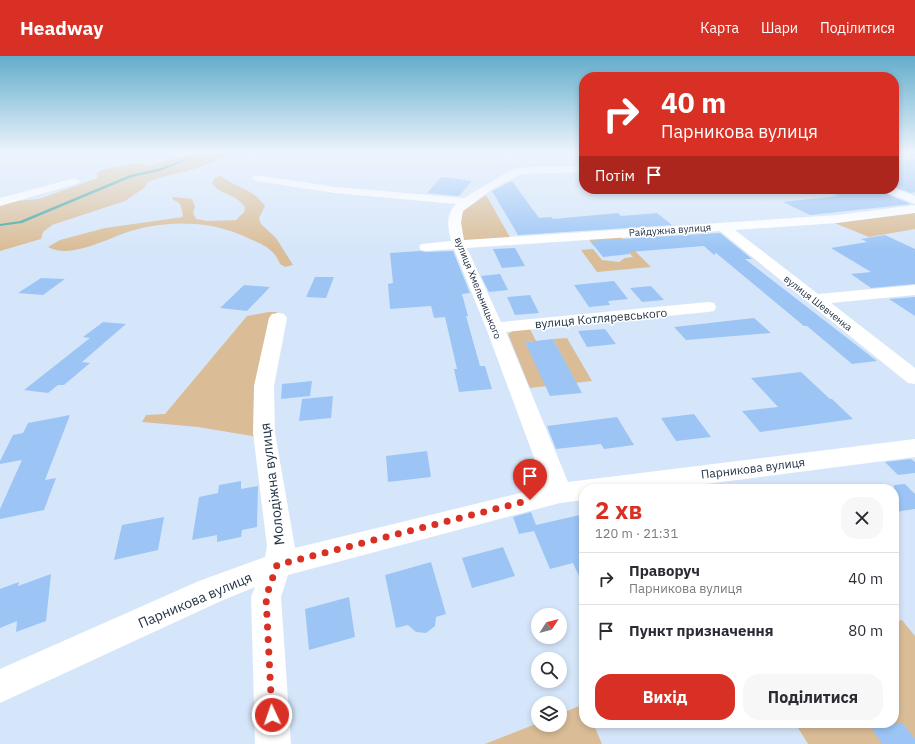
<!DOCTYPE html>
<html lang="uk">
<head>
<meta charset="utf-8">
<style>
	:root { --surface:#fff; --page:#f7f7f7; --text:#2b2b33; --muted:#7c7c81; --line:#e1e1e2; --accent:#d93025 }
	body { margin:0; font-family:"IBM Plex Sans",sans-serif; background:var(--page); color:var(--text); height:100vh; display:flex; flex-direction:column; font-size:15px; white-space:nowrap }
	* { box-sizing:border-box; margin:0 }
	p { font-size:13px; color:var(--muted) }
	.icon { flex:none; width:22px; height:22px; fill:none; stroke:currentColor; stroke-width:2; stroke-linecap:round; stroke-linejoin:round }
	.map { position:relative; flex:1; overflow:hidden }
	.details { position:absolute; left:579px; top:428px; width:320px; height:244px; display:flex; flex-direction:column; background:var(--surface); border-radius:16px; box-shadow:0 2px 6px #0003 }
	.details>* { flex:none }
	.hud { position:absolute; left:579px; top:16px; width:320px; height:122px; border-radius:16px; box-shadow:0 2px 6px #0003; background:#d93025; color:#fff; overflow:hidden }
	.needle { width:26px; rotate:54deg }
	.buttons { position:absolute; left:531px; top:552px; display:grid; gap:8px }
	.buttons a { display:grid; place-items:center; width:36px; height:36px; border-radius:50%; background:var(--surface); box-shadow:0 2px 6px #0003; font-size:20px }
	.pin { position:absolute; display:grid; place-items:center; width:34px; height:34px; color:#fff; margin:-41px -17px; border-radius:50% 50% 50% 0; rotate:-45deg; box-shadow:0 0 4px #0007 }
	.pin .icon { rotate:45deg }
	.me { position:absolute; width:44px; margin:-22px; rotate:357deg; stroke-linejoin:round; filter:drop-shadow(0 0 3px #0008) }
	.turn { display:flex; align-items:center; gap:14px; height:84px; padding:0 16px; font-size:18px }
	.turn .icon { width:52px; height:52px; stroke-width:2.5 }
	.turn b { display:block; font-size:28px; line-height:34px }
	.then { display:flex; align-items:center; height:38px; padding:0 16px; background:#0003; gap:8px; font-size:15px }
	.round { display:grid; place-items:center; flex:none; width:42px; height:42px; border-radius:16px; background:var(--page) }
	.head { display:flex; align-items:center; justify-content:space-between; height:68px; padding:0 16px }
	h1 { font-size:24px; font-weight:800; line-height:30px; color:var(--accent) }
	.cta { display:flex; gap:8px; margin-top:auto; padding:8px 16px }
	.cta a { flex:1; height:46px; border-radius:16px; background:var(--accent); color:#fff; font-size:16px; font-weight:800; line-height:46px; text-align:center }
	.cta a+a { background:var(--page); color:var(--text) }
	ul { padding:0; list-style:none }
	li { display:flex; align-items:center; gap:12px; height:52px; padding:0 16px; border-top:1px solid var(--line) }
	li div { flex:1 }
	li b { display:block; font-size:15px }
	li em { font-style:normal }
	header { display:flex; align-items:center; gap:24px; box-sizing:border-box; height:56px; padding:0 20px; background:var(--accent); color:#fff }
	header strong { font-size:19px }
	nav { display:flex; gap:22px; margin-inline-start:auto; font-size:14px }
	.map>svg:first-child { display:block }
	.green { fill:#dabd97 }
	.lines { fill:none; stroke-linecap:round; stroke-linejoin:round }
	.stream { fill:#3ba2a0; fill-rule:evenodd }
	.building { fill:#9cc5f5 }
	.minor { fill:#fff; fill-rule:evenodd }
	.route { stroke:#d93025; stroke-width:7; stroke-dasharray:0 12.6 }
	.labels { text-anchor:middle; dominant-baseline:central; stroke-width:3; stroke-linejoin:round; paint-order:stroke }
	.far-street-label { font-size:10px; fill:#1f2f42; stroke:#fff }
	.street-label { font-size:12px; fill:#1f2f42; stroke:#fff }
	.near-street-label { font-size:14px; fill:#1f2f42; stroke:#fff }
</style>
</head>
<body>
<header>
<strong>Headway</strong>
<nav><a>Карта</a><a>Шари</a><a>Поділитися</a></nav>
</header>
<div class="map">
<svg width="915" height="688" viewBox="0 0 915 688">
	<rect width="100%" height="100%" fill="#d6e6fa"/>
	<!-- green -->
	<path class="green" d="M195,97H237L188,115L162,121L148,126L144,132L125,145L52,169L43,176L41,183L0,195V149L17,145L39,143L98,122L97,118L100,114L137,107L148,110Z
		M221,120C236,132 254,133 265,150L259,162L261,168L276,182L293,209L285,211L280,208C273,191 263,189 246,181C214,166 176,164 142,172C115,177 74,205 48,191L60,184L105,172L183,161C182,153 182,146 173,144L172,141L192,143L195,151L193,157L196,163L208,165L236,164L244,156L245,151C242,148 239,144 235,142C227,136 216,136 212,126L216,121Z
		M486,139L511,183L463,185L460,165L463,155Z
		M915,156V173L869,181L832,166Z
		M620,180L651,211L597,216L581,194L593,193L602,204L619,206L625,202L633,201L620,187L593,189L588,182Z
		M269,256H277L273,263L261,387L252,380L198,371L142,366L146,359L165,358L247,260Z
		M530,273L536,285L525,286L565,306L553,283L567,282L592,325L530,332L508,278L514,274Z
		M902,564L915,580V688H808L795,667H894V566Z
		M584,648V667H593L602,688H485L538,667V669H560V658Z"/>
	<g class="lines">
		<!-- stream -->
		<path class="stream" d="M202,97H205L160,115L132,121L22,167L0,170V168L20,165L130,119L158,113Z"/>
	</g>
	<!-- building -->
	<path class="building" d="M915,103V136L911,137L894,131V104Z
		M441,121L472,125L459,140L427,137Z
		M512,125L539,162L551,161L553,163L618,157L621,160L657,157L672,169L518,179L492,135Z
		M823,133H874L911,148L810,159L783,146L838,140Z
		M720,177L752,203H745L877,305L852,308L807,270H804L716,197L714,199L704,190L629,196L630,198L603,201L590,185Z
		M885,179L915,193V228L871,232L851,218L871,216L831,192L867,186L861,183Z
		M515,192L525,210L502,212L493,193Z
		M420,195L426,196L453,195L470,237L462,238L468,260H466L480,310H485L492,333L459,336L454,313H457L445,261L434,262L431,250L390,253L388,228L393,227L390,197Z
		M500,218L508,234L489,236L481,220Z
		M315,221H334L326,242L306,241Z
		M41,222L65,223L43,239L18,237Z
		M614,225L628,243L608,245L610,249L589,251L574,229Z
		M244,229L270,231L247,255L220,252Z
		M651,230L664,244L642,246L630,232Z
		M530,239L539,257L515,259L507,241Z
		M915,241V260L889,243Z
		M754,262L771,277L686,284L674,271Z
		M103,266L126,268L82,306L90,307L64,329H58L48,337L24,334L90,282L83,281Z
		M605,273L616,288L587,291L578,275Z
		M553,283L582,337L550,340L525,286Z
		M801,316L830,343H832L853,363L760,376L742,355L778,351L751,322Z
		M312,325L310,340L281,343L282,328Z
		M333,340L331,362L299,365L302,343Z
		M694,358L711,381L676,385L661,362Z
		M70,359L45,424L56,422L44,454L0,463V453L22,404L0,408V405L13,379L23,377L28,367Z
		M617,361L634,389L604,393L601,388L556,393L547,370Z
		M427,395L431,421L388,426L386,400Z
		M911,403L915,406V417L898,419L885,406Z
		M241,425V433L258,430L257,471L242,474L241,481L217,486V479L192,484L199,441L218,437L219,429Z
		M905,428L915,438V453L894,456V429Z
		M531,456L536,469L584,458V531L573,507L550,513L534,475L519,478L513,461Z
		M164,461L158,494L114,504L122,469Z
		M503,491L515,520L472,532L462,502Z
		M431,506L446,558L436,561L435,570L426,577L416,576L408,569L396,572L385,519Z
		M51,518L46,565L16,576L17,565L0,572V533L19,526L18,530Z
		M349,541L355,581L309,594L305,553Z
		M868,667H903L915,683V688H882Z"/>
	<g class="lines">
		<!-- minor -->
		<path class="minor" d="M544,110H584V116L521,118L491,134L463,155L461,166L464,184L837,159L915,149V157L837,167L735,174L818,238L915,229V239L831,247L915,312V328L908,327L720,175L467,192L501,266L708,246L714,247L716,251L714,255L708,256L506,276L568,426L915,383V401L667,433H584V444L560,447L288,519L281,541L291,688H255L251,541L255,531L221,545L0,647V613L199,525L265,501L267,490L253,377L254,330L269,262L272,258L278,257L284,258L287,262L274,330L275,377L295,492L545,431L486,272L454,193L426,195L421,194L419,191L421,188L451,185C448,172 445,159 456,148L335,137L256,125L251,122L256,119L335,131L464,142L511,114L520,112Z
			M75,122L80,125L79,127L0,150V142Z
			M894,132L915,140V148L882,135L880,133Z"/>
	</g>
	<!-- sky -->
	<linearGradient id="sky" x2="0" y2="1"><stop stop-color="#63adcb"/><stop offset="0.5" stop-color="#edf4fd"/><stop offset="1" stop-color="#edf4fd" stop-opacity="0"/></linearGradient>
	<rect width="915" height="193" fill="url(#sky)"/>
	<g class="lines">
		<!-- route -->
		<path class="route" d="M272,659L266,541L277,509L530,444"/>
	</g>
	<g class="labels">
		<!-- far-street labels -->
		<g class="far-street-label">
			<text transform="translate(670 174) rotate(-4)">Райдужна вулиця</text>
			<text transform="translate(478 232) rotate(68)">вулиця Хмельницького</text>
			<text transform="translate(818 247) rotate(38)">вулиця Шевченка</text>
		</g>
		<!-- street labels -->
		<g class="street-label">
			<text transform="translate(601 262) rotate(-5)">вулиця Котляревського</text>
			<text transform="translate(753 412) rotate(-7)">Парникова вулиця</text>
		</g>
		<!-- near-street labels -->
		<g class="near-street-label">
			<text transform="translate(272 428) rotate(-97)">Молодіжна вулиця</text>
			<text transform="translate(195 544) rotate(-23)">Парникова вулиця</text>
		</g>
	</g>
</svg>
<div class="buttons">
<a><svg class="needle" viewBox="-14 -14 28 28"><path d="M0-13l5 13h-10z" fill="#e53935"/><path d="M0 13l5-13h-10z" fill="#7c7c81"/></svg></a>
<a><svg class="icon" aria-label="search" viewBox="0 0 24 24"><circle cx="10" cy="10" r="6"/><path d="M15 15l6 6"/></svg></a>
<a><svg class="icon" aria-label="layers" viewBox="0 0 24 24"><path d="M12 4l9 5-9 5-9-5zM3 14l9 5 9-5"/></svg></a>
</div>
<div class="pin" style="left:530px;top:444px;background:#d93025"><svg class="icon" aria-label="arrive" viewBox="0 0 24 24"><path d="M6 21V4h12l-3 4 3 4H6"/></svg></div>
<svg class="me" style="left:272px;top:659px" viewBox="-20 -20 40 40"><circle r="17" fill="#d93025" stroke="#fff" stroke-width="3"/><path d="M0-11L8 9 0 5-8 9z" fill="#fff"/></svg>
<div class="hud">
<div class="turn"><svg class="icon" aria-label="right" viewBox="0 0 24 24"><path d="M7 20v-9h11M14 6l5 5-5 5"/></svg><div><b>40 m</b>Парникова вулиця</div></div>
<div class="then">Потім<svg class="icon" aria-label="arrive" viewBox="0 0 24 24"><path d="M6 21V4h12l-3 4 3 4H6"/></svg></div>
</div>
<section class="details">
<div class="head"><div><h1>2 хв</h1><p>120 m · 21:31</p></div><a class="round"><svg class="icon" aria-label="close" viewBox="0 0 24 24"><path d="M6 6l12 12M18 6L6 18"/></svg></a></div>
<ul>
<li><svg class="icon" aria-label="right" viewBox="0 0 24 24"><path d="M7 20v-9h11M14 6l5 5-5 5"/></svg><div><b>Праворуч</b><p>Парникова вулиця</p></div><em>40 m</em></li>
<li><svg class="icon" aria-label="arrive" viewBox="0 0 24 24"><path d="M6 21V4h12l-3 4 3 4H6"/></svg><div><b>Пункт призначення</b></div><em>80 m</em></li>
</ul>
<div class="cta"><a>Вихід</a><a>Поділитися</a></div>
</section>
</div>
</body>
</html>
